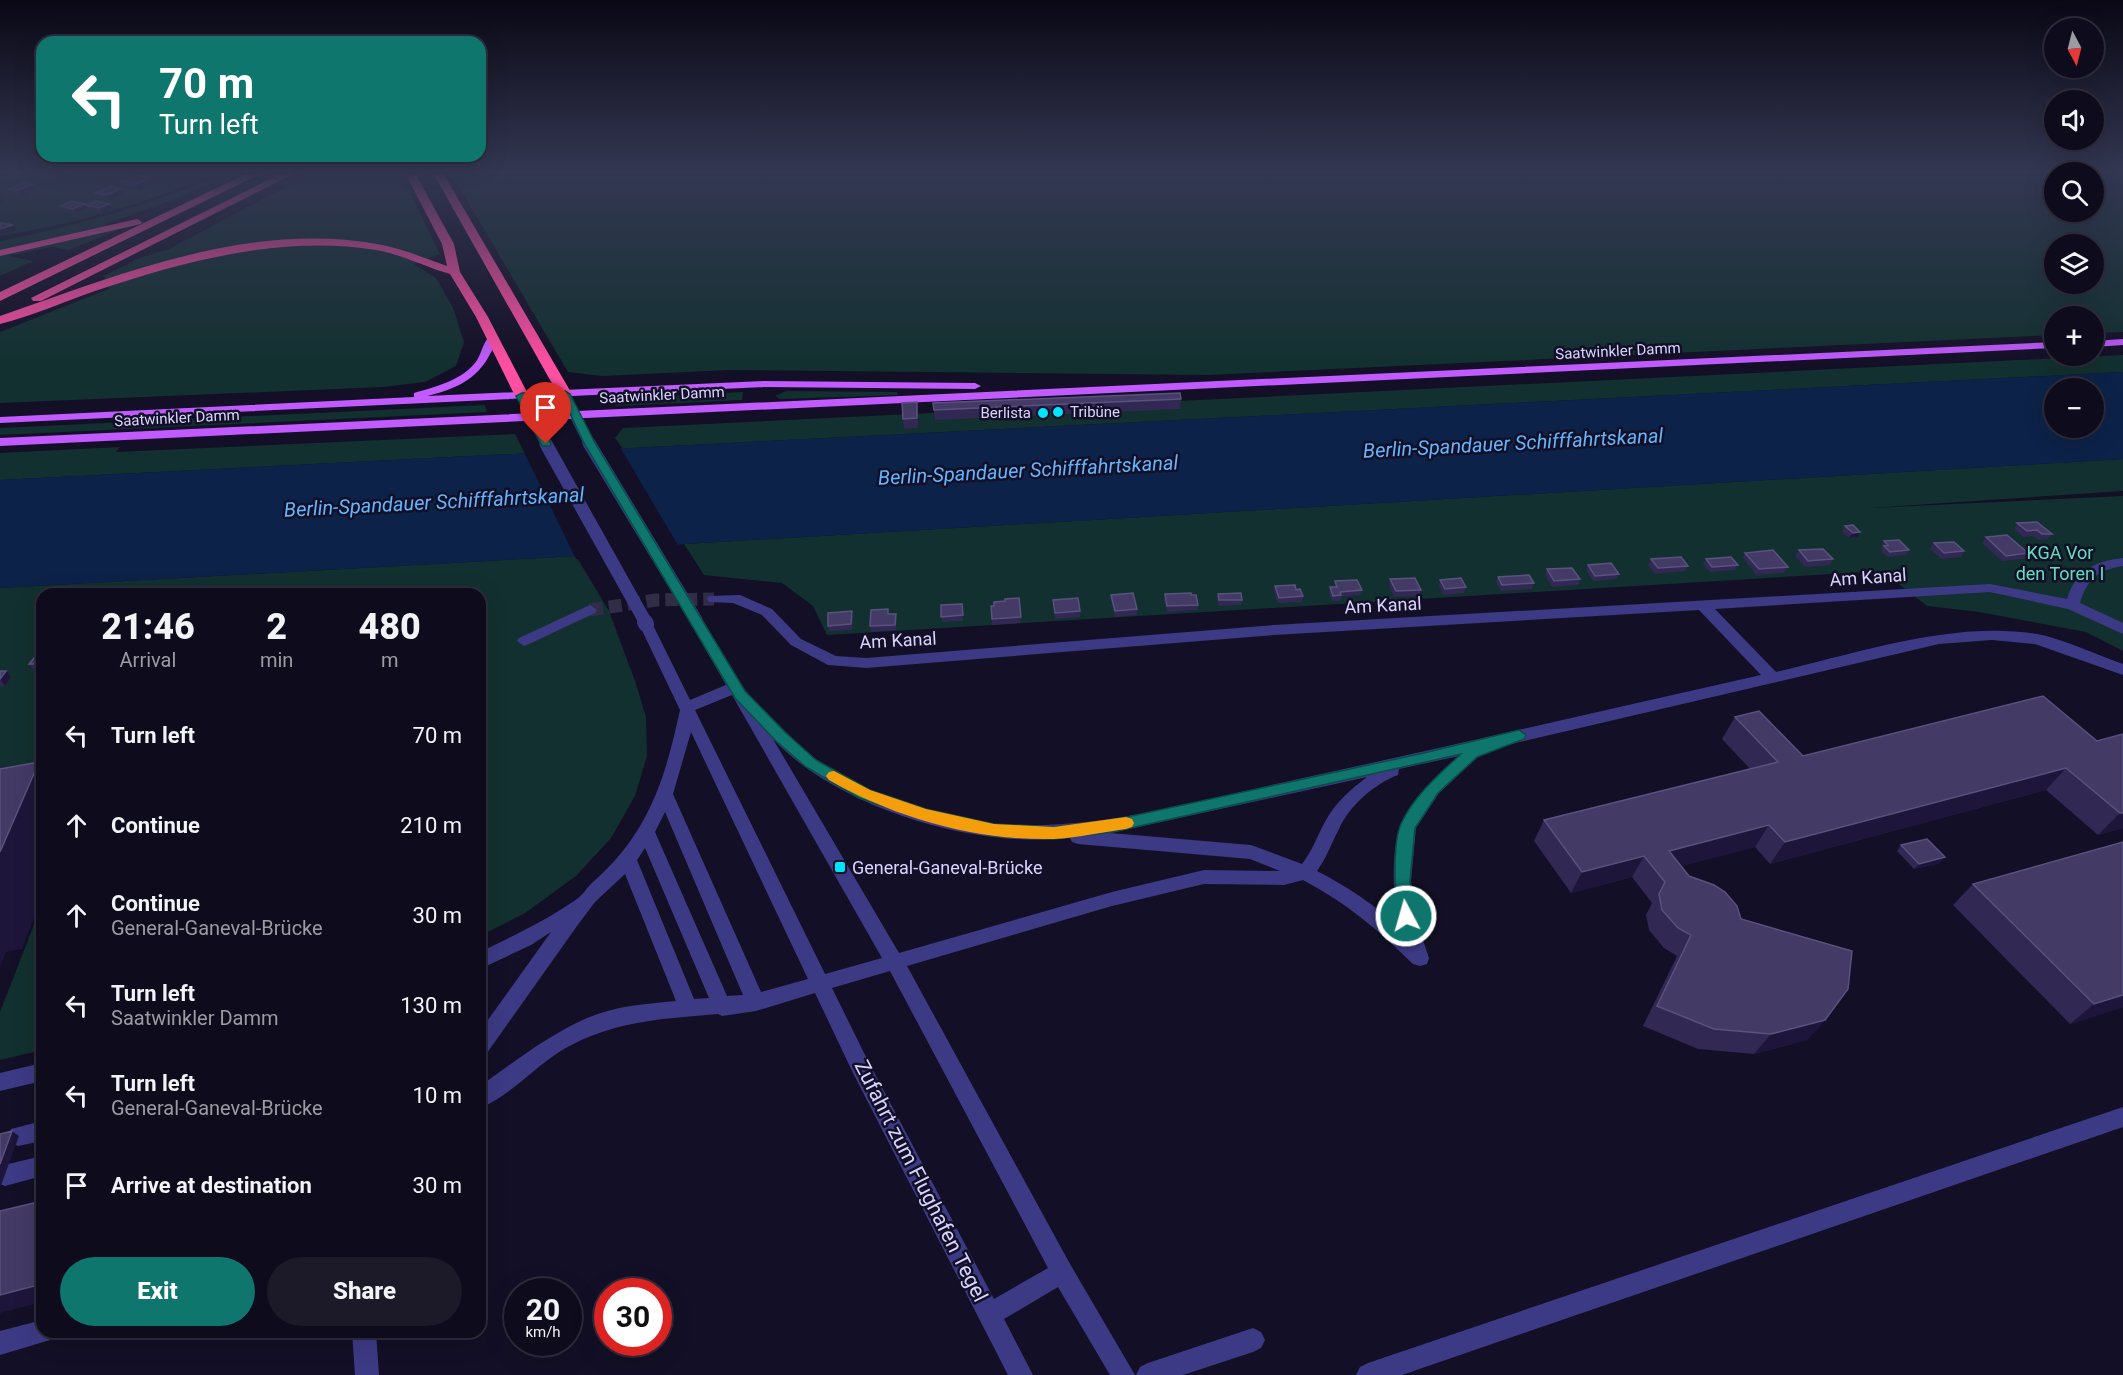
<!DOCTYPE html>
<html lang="en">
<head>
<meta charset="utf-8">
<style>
	:root { --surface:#0e0b1c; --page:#1c1929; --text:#f1f3f6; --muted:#9b9ba3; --line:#2e2b3b; --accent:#0f766e }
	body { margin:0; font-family:Roboto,sans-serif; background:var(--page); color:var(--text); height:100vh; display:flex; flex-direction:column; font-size:22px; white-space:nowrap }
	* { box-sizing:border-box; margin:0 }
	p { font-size:20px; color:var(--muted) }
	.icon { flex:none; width:33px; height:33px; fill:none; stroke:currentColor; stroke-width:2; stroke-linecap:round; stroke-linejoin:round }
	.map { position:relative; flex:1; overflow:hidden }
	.details { position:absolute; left:36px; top:588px; width:450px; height:750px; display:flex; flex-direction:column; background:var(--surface); border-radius:18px; box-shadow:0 6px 24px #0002,0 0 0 2px var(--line) }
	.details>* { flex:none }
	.banner { position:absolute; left:36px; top:36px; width:450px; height:126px; border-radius:18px; box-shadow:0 6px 24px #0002,0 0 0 2px var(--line); background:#0f766e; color:#fff; overflow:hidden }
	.needle { width:39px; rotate:173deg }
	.buttons { position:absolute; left:2044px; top:18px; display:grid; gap:12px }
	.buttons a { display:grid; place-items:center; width:60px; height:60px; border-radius:50%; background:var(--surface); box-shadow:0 6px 24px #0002,0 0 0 2px var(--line); font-size:30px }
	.speed { position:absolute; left:504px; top:1278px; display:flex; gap:12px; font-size:30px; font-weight:700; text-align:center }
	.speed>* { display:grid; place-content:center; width:78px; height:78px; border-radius:50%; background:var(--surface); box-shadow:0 6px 24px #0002,0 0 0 2px var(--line); line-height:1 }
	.speed small { font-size:15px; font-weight:400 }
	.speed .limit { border:9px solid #d22; background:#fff; color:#111 }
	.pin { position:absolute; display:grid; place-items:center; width:51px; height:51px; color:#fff; margin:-62px -26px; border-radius:50% 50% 50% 0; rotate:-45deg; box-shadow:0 0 6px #0007 }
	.pin .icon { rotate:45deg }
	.me { position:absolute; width:66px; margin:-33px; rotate:354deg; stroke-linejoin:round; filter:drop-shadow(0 0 4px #0008) }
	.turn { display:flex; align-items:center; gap:21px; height:126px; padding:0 24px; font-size:27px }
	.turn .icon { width:78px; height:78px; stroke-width:2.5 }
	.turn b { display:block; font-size:42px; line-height:51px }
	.eta { display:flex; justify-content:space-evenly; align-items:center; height:102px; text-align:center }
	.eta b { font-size:36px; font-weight:800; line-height:42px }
	.action { display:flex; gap:12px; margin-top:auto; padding:12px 24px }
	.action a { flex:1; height:69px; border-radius:36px; background:var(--accent); color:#fff; font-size:24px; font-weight:800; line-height:69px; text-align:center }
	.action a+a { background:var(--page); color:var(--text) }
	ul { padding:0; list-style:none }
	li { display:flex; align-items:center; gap:18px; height:90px; padding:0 24px }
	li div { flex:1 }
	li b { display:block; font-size:22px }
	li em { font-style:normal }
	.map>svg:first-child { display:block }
	.green { fill:#12302f; fill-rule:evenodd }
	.water { fill:#0c2248; fill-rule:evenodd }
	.pier { fill:#130f26 }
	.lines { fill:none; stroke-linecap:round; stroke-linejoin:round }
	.minor-tunnel { stroke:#312d47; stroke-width:13; stroke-dasharray:13 6; stroke-linecap:butt }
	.minor { fill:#3d3a85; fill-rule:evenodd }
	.major { fill:#c25bff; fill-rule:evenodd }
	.highway { fill:#ff4fa3; fill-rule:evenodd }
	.minor-bridge-far1 { stroke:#3d3a85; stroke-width:13 }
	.minor-bridge { stroke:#3d3a85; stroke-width:16 }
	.wall { fill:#312854 }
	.shaded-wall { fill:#1d163a }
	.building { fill:#433a66; stroke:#5a527e; stroke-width:1.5 }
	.route { fill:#0f766e; stroke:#0a4d48; stroke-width:1.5 }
	.slow { fill:#f59e0b }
	.poi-dot { fill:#00e5ff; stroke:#130f26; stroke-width:2 }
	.labels { text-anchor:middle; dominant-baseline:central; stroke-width:5; stroke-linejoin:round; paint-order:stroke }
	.far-street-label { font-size:15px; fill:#d9d4ff; stroke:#130f26 }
	.far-poi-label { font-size:15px; fill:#d9d4ff; stroke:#130f26; text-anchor:start }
	.park-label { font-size:18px; fill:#5fe0c0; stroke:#130f26 }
	.street-label { font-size:18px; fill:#d9d4ff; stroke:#130f26 }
	.poi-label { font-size:18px; fill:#d9d4ff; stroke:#130f26; text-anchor:start }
	.water-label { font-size:20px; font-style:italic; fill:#62b6ff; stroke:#130f26 }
	.near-street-label { font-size:21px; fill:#d9d4ff; stroke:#130f26 }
</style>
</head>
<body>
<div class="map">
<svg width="2123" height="1375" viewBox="0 0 2123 1375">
	<rect width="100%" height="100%" fill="#130f26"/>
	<!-- green -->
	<path class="green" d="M0,173H215C147,204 73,224 0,236Z
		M222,173H236L173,200L104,224L118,230L69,250L52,247L9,256L33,261L0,276V241C76,226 151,206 222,173Z
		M312,173H400L440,254L414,264L436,278L453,308L464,342L456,366L425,382L383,387L0,403V332L109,289L104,276L142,257L169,249Z
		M451,173H2055V212H2094V173H2123V332L2094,333V316H2055V335L1207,375L730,370L602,376L568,372ZM2055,244H2094V284H2055Z
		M2123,355V372L0,480V453L120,447L116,452L515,434L525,454L623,449L615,438L623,428Z
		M786,391L897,392L898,395L780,399L775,396Z
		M743,392L742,400L616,406L611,399Z
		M485,405L487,412L0,435V428Z
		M2123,459V491L1870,508L2123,496V651L2086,632L1979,612L1927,606L1882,571L827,635L813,606L782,583L704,575L684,544Z
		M576,556L609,611L635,681L646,717L647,756L635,796L611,838L576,876L525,913L480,936V594H42V809L0,818V588Z
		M42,904V1050L0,1060V1012Z"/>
	<!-- water -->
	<path class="water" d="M2123,372V459L684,544L576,556L0,588V480ZM2055,388H2094V428H2055Z"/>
	<!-- pier -->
	<path class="pier" d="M620,447L679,547L576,559L524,452Z"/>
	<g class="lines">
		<!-- minor-tunnel -->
		<path class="minor-tunnel" d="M590,610L656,600L714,599"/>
		<!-- minor -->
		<path class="minor" d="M575,412L581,415L595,443L593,446H585L583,443L569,415Z
			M533,414L539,417L552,444L550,447H542L540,444L527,417Z
			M2123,558V566C2098,570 2087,579 2080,603L2123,623V634L2068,609L1990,592L1715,609L1776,672C1857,653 1954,620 2037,634C2063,639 2097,655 2123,664V675L2035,644L1992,640L1939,644L1490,749L1488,753L1478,757L1439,793L1416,828L1411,881L1415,917L1429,958L1427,964L1420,966L1413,964C1376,928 1349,905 1303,880L1284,885L1204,884L1112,906L907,966L1070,1264L1135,1375H1110L1058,1287L1004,1319L1033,1375H1008L853,1073L815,993L756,1011L722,1016L718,1014C660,1019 610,1021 559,1052C533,1069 509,1096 480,1108V1086C514,1062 547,1036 585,1019C613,1006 645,1004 676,1001L625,874L595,902L577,926L487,1053L480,1056V1031L551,932L531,945L480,969V952C513,936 547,920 577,899C583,895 587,887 593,882C648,834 665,780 680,710L639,624L641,621H651L690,700L726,685L689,620L696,615L701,617L755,708L763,709C780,727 796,746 817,760C868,795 937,819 999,824C1099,831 1197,801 1294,780C1450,746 1606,710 1761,675L1699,610L1274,635L866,668L828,665L791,645L762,615L733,603L709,602L707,599L709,596L740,595L772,609L801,639L836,656L866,658L1274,625L1990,584L2067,599C2076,571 2094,561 2123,558ZM732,695L882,958L825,974L695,710ZM691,732L808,979L761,992L673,794ZM773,739C839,809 976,849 1070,838L1072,842L1078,844L1250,859L1280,871L1204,870L1112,892L899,953ZM1459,756C1441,772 1407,803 1400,827C1391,855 1392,902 1401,929C1375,905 1348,887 1317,871C1327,857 1331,844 1339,829C1349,806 1374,784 1398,775L1399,769ZM1367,777C1351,789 1334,804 1325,822C1316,838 1313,850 1302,864L1251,845L1110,833ZM665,812L743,995L727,996L655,832ZM645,848L709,998L694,999L637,860ZM890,971L1048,1268L994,1299L867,1059L832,988Z
			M590,605L597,610L595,613L529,644L524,646L517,641L519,638Z
			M42,1063V1081L0,1091V1073Z
			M2123,1107V1127L1402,1375H1356L1360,1367L1368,1363Z
			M42,1121V1141L18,1146L11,1143L8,1136L11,1129Z
			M42,1156V1176L5,1186L0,1184V1166Z
			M42,1320V1332H54L50,1340L0,1355V1331Z
			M1253,1328L1261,1332L1265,1340L1261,1348L1253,1352L1183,1375H1136L1140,1367L1148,1363Z
			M352,1332H376L379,1375H355Z"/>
		<!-- major -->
		<path class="major" d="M492,335L497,338C484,375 464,387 427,396L764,381L975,383L981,386L975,389L764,387L0,423V417L414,397V393C435,387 460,381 475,363C482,355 483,339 492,335Z
			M2123,339V345L2094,347V341Z
			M2055,342V348L0,446V438Z"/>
		<!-- highway -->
		<path class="highway" d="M248,173H262L0,301V292Z
			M282,173H295L41,301H33L31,298Z
			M405,173H415L454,244L460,272L488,317L529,396L527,399L522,400L515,396L476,317L450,274C425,267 401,254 376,250C280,235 185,261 95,291C63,302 32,316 0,324V316C119,275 248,221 377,244C401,248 424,258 447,266L442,244Z
			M433,173H443L572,394L570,397H560L558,394Z
			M137,219L142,222L141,224L0,256V250Z"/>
		<!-- minor-bridge-far1 -->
		<path class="minor-bridge-far1" d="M589,443L696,620
			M546,444L646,623"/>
		<!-- minor-bridge -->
		<path class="minor-bridge" d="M645,622L646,624"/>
	</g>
	<!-- wall -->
	<path class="wall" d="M9,173L35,174L23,179L11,176Z
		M36,173H66L69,177L58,181L38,177Z
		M122,182H153L138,189L124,186Z
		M32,185L35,189L21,195L12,193L9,189Z
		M95,193L123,194L109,200L98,198Z
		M85,204L88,208L76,213L63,210L60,206Z
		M109,204L112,208L102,213L88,210L86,205Z
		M1181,399L1180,409L935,420L933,403Z
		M917,402L918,428L904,429L903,419Z
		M2017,523L2052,534L2048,539L2038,540L2033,536L2023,537L2014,529Z
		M1845,526L1860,532L1857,537L1849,538L1842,532Z
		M1986,537L2028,553L2024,559L2002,561L1982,543Z
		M1884,541L1909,550L1906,555L1887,557L1881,551L1883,549L1881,547Z
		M1934,543L1964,551L1961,557L1941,559L1930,549Z
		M1799,550L1833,559L1830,565L1805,567L1795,556Z
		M1745,553L1788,567L1784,573L1756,575L1743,558Z
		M1651,559L1688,566L1685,571L1655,574L1648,565Z
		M1706,559L1738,565L1735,570L1710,572L1703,564Z
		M1588,565L1619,574L1616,579L1593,581L1586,570Z
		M1547,569L1580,579L1578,585L1552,587L1545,575Z
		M1498,577L1534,583L1532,589L1501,591L1496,582Z
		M1390,579L1421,590L1419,596L1394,597L1389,585Z
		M1440,580L1466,587L1464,593L1444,595L1439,586Z
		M1335,581L1362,590L1360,595L1341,597L1340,601H1332L1329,593L1330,587H1334Z
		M1275,586L1303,596L1302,602L1278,603L1274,592Z
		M1165,594L1191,595L1198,605L1197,610L1167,612L1164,600Z
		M1218,594L1242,600L1241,605L1219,606L1217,599Z
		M1111,595L1137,609V615L1115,617L1111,601Z
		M1019,598L1021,623L992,625L991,606H994L1005,601Z
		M1053,600L1080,611V617L1055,619Z
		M962,604L963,621L942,622L941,605Z
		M889,614H896V630L871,632L870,626Z
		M853,616L852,630L829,631L828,626Z
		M42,652V670H34L29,664Z
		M0,671L11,677L5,686H0Z
		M1735,717L1803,756L2097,741L2123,734V828L2098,835L2046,790L1770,864L1755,847L1681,866L1689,876L1741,919L1825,1020L1807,1040L1754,1054L1698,1049L1643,1026L1677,956L1664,948L1649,930L1646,915L1652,903L1632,877L1571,893L1534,841L1544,820L1750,769L1722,739Z
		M1901,845L1940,863L1914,869L1897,851Z
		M1973,884L2123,1007L2070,1024L1953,905Z"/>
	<!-- shaded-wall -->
	<path class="shaded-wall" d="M22,173L35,174L23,179L20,174Z
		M64,173H66L69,177L58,181L55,177Z
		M151,178L153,182L138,189L136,184Z
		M32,185L35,189L21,195L18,190Z
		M121,189L123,194L109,200L106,195Z
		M0,195L4,202L0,203Z
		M85,204L88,208L76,213L73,209Z
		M109,204L112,208L102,213L99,208Z
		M13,225L16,230L0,235V229Z
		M1860,532L1857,537L1849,538L1853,533Z
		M486,624L488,629L480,649V637Z
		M6,671L11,677L5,686L0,679Z
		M39,762L42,765V897L22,949L6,952L0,967V852Z
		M2066,768L2046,790L1770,864L1785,842Z
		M2120,813H2123V828L2098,835Z
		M1769,825L1755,847L1656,873L1669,851Z
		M1644,856L1632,877L1571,893L1582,872Z
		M1945,857L1940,863L1914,869L1919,864Z
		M2123,995V1007L2070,1024L2094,1004Z
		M1825,1020L1807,1040L1754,1054L1771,1034Z
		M12,1131L19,1136L0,1188V1164Z
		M42,1284V1302L0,1313V1295Z"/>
	<!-- building -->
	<path class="building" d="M40,173H64L55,177Z
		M137,175L151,178L136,184L122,182Z
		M23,183L32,185L18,190L9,189Z
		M110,187L121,189L106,195L95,193Z
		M72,201L85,204L73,209L60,206Z
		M96,201L109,204L99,208L86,205Z
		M0,223H2L13,225L0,229Z
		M1180,393L1181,399L934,410L933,403Z
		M917,402V418L903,419L902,403Z
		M2037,522L2052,534H2042L2037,530L2027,531L2017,523Z
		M1853,525L1860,532L1853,533L1845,526Z
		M2007,535L2028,553L2006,556L1986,537Z
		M1899,540L1909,550L1890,552L1884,546L1888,545L1884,541Z
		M1954,542L1964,551L1944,553L1934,543Z
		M1823,549L1833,559L1808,561L1799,550Z
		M1773,550L1788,567L1759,569L1745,553Z
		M1681,557L1688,566L1658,568L1651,559Z
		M1731,557L1738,565L1712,567L1706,559Z
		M1611,563L1619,574L1595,576L1588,565Z
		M1572,568L1580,579L1554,581L1547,569Z
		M1529,575L1534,583L1502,585L1498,577Z
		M1415,578L1421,590L1396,591L1390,579Z
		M1461,578L1466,587L1445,589L1440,580Z
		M1357,580L1362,590L1340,592L1341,595L1333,596L1330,587H1337L1335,581Z
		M1295,585L1296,590L1300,589L1303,596L1279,598L1275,586Z
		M1133,593L1137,609L1115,611L1111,595Z
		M1191,593V595H1196L1198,605L1167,606L1165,594Z
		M1241,593L1242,600H1219L1218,594Z
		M1019,598L1021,617L992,619L991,606H994V602L1005,601V599Z
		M1078,598L1080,611L1055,613L1053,600Z
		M962,604L963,615L941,617V605Z
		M888,609V614H896L895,625L870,626L871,610Z
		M852,611L851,624L828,626V613Z
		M480,624H486L480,637Z
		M39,652H42V664H29Z
		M0,671H6L0,679Z
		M2043,696L2097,741L2123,734V813H2120L2066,768L1785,842L1769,825L1669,851L1689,876L1714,885L1725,892L1737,906L1741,919L1852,951L1848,989L1825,1020L1771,1034L1714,1029L1657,1006L1691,935L1678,928L1662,910L1659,894L1665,882L1644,856L1582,872L1544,820L1778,762L1735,717L1759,711L1803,756Z
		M39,762L0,852V769Z
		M1927,839L1945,857L1919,864L1901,845Z
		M2123,842V995L2094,1004L1973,884Z
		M12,1131L0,1164V1134Z
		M42,1201V1284L0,1295V1211Z"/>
	<!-- sky -->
	<linearGradient id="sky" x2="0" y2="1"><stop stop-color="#0a0815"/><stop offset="0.47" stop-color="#333752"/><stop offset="1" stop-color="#333752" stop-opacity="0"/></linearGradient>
	<rect width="2123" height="366" fill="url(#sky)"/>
	<!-- route -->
	<path class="route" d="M565,391L570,394L595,443L745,691L786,733L816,760L870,790L926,809L994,824L1054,827L1113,820L1424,753L1519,730L1526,735L1524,739L1477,757L1438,793L1415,828L1410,881L1414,916L1411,921L1406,923L1400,921L1398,916C1395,895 1392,844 1401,824C1414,796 1438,775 1461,754L1113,832L1054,839L994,836L925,820L859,798L806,767L776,741L735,698L584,443L562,397L528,399L551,444L550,446H542L516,396L522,393Z"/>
	<!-- slow -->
	<path class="slow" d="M834,771L870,790L926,809L994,824L1054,827L1126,817L1132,819L1134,823L1132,827L1126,829C1102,832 1077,838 1053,839C977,841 895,818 829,780L826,776L829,772Z"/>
	<!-- markers -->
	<g class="poi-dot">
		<circle cx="1058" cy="412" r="6"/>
		<circle cx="1043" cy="413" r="6"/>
		<rect x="834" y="861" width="12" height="12" rx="3"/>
	</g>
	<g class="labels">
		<!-- far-street labels -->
		<g class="far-street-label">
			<text transform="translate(1618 351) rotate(-3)">Saatwinkler Damm</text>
			<text transform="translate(662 395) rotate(-3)">Saatwinkler Damm</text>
			<text transform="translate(177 418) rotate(-3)">Saatwinkler Damm</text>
		</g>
		<!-- far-poi labels -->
		<g class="far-poi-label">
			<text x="1070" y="412">Tribüne</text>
			<text x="1031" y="413" text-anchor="end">Berlista</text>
		</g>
		<!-- park labels -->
		<g class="park-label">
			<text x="2060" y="552">KGA Vor<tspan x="2060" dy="21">den Toren I</tspan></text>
		</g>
		<!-- street labels -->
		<g class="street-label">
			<text transform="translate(1868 577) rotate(-4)">Am Kanal</text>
			<text transform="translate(1383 605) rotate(-3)">Am Kanal</text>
			<text transform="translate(898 640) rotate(-3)">Am Kanal</text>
		</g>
		<!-- poi labels -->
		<g class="poi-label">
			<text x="852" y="867">General-Ganeval-Brücke</text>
		</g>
		<!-- water labels -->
		<g class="water-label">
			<text transform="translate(1513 443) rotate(-3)">Berlin-Spandauer Schifffahrtskanal</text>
			<text transform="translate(1028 470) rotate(-3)">Berlin-Spandauer Schifffahrtskanal</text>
			<text transform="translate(434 502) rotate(-3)">Berlin-Spandauer Schifffahrtskanal</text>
		</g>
		<!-- near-street labels -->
		<g class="near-street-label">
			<text transform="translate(921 1181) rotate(63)">Zufahrt zum Flughafen Tegel</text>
		</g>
	</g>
</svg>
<div class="buttons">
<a><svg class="needle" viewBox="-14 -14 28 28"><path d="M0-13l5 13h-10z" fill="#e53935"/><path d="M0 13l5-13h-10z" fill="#9b9ba3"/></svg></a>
<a><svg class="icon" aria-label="sound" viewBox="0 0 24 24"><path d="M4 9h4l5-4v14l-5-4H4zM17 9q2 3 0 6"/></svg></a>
<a><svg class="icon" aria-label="search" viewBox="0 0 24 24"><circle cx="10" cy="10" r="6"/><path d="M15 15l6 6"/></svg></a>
<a><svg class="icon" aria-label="layers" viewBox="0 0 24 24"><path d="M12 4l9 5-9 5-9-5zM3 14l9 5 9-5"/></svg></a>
<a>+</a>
<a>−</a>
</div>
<div class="speed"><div>20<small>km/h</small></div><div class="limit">30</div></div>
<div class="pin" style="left:546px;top:444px;background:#d93025"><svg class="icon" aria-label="arrive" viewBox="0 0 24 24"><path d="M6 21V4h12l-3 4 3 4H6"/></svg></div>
<svg class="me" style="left:1406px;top:916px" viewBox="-20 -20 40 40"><circle r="17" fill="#0f766e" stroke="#fff" stroke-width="3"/><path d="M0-11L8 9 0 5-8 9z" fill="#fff"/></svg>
<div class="banner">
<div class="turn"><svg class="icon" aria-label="left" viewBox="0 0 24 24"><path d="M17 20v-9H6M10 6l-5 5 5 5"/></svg><div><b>70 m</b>Turn left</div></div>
</div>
<section class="details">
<div class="eta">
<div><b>21:46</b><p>Arrival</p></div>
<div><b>2</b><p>min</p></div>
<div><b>480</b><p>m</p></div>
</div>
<ul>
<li><svg class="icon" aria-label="left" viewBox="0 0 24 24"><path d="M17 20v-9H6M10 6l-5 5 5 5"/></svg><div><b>Turn left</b></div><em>70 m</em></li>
<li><svg class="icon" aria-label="ahead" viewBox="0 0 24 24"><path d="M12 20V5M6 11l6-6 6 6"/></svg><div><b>Continue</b></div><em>210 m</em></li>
<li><svg class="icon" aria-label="ahead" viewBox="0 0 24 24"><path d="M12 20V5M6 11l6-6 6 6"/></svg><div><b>Continue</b><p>General-Ganeval-Brücke</p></div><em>30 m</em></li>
<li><svg class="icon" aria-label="left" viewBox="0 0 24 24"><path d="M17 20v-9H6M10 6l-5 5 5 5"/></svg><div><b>Turn left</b><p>Saatwinkler Damm</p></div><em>130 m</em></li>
<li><svg class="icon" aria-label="left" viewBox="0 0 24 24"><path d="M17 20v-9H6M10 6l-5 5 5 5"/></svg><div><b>Turn left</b><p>General-Ganeval-Brücke</p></div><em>10 m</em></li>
<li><svg class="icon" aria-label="arrive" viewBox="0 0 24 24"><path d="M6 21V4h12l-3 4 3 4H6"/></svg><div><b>Arrive at destination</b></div><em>30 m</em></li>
</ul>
<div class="action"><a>Exit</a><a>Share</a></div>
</section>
</div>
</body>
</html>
